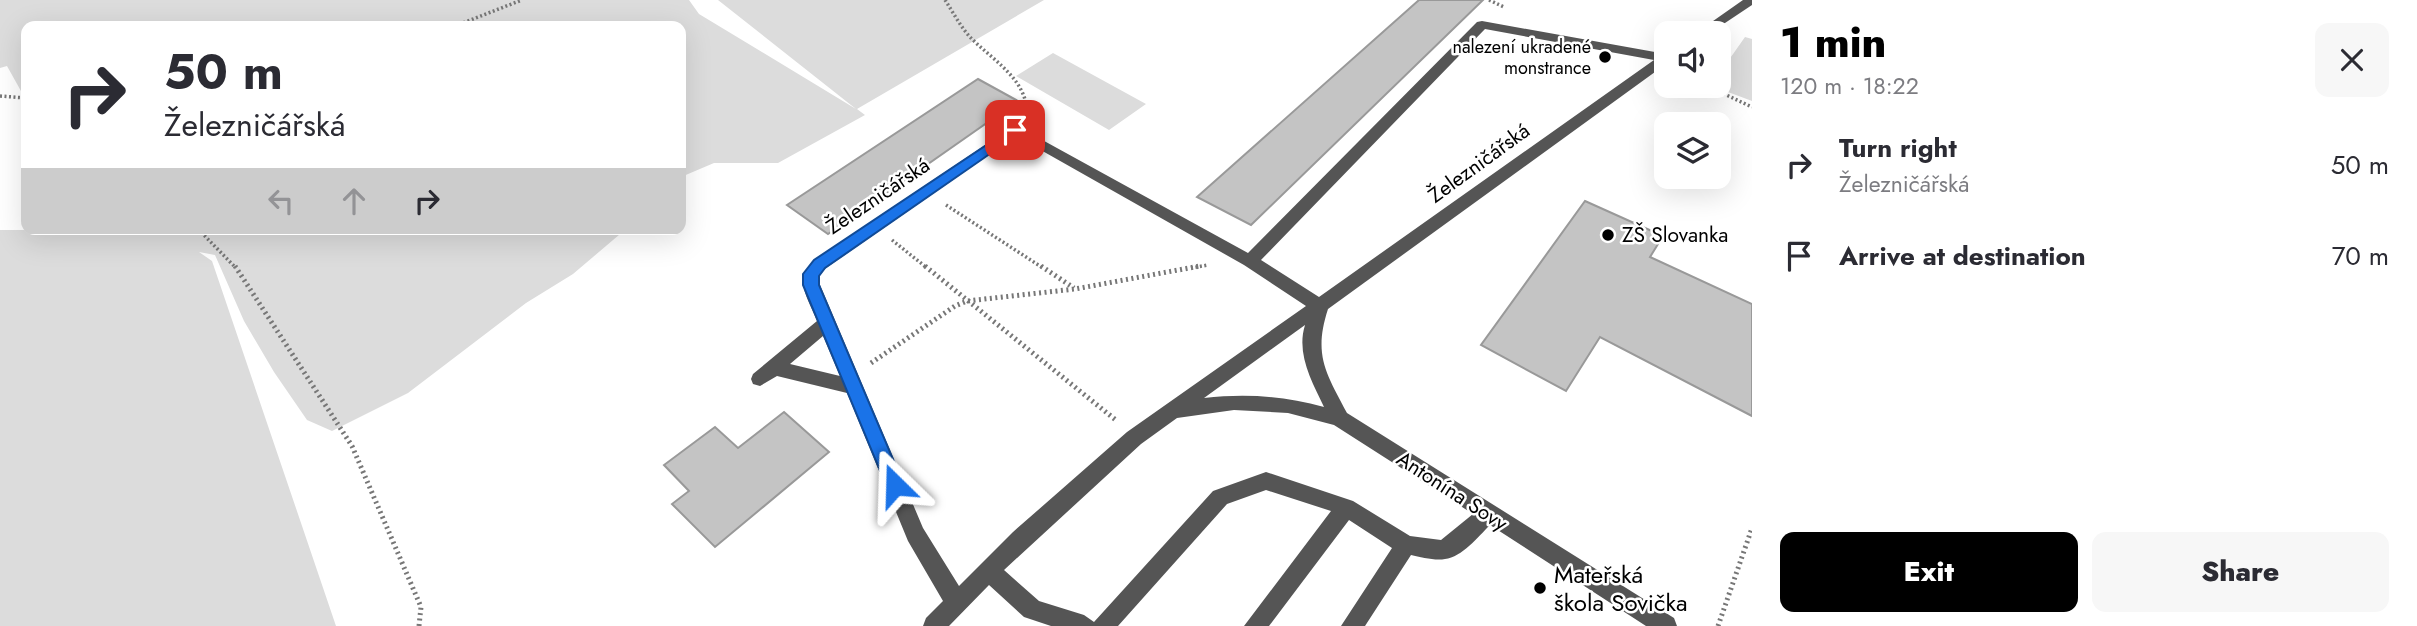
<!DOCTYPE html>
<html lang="en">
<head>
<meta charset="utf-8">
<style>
	:root { --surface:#fff; --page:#f7f7f7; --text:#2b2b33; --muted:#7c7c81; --accent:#000 }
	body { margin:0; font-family:Jost,sans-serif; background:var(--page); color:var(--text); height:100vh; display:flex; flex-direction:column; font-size:26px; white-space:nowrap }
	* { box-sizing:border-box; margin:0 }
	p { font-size:23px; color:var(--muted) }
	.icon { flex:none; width:38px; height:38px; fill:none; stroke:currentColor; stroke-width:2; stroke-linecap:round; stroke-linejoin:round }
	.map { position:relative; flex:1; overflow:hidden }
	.side { display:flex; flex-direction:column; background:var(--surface); width:665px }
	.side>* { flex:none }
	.hud { position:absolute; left:21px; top:21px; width:665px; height:214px; border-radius:14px; box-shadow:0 7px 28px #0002; background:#fff; color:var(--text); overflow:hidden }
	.fabs { position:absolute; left:1654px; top:21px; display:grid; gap:14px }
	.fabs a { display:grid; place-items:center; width:77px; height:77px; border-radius:14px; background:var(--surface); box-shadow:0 7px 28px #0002; font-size:35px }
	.pin { position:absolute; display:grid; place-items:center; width:60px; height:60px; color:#fff; margin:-30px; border-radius:14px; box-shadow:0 4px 10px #0006 }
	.me { position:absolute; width:77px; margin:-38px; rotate:338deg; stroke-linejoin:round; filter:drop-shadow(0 0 5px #0008) }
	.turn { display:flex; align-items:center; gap:24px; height:147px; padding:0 28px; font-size:32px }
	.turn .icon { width:91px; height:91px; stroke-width:2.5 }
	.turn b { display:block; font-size:49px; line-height:60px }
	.lanes { display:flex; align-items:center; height:66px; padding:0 28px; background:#0003; justify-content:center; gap:35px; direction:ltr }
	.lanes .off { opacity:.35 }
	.round { display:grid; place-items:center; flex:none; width:74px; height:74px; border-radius:14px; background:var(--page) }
	.summary { display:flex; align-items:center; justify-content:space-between; height:119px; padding:0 28px }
	h1 { font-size:42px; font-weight:800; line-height:52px; color:var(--accent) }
	.primary-button { display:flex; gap:14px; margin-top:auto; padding:14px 28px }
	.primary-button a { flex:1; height:80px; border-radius:14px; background:var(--accent); color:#fff; font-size:28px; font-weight:800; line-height:80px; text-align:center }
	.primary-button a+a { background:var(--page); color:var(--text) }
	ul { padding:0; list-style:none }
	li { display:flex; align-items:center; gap:21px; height:91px; padding:0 28px }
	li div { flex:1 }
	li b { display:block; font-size:26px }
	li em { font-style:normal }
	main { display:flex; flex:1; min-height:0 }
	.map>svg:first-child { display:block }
	.green { fill:#dcdcdc }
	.building { fill:#c4c4c4; stroke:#999; stroke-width:2 }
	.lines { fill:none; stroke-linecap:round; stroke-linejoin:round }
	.path-far1 { stroke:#777; stroke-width:3.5; stroke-dasharray:2 2.5; stroke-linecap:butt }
	.path { stroke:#777; stroke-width:5; stroke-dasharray:2 3.5; stroke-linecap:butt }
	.minor { fill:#555; fill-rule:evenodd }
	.route { fill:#1a73e8; stroke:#114b97; stroke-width:2 }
	.poi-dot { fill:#000; stroke:#fff; stroke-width:2.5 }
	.labels { text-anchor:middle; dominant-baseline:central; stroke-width:5; stroke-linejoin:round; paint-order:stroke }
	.far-poi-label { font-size:18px; fill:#000; stroke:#fff; text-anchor:end }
	.street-label { font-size:21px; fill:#000; stroke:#fff }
	.poi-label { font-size:21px; fill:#000; stroke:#fff; text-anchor:start }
	.near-poi-label { font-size:24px; fill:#000; stroke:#fff; text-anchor:start }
</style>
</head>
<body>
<main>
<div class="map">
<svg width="1752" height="626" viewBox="0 0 1752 626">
	<rect width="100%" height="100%" fill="#fff"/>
	<!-- green -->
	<path class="green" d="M0,0H689L699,14L856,109L718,0H1044L857,109L865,115L778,163H714L681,177V26H26V100L7,66L0,68Z
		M1745,37L1752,39V101L1712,86H1718L1719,74Z
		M1053,53L1146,104L1109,130L1016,76Z
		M626,229L573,274L526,303L408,393L332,431L307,420L274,372L244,321L215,255L199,252L212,261L336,626H0V230Z"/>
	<!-- building -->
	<path class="building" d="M1419,0H1483L1251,225L1197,197Z
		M978,79L1018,101L828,234L787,205Z
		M1585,201L1663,236L1650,257L1752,304V416L1600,337L1566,391L1481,345Z
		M784,412L829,452L715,547L672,504L689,491L664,465L715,427L738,448Z"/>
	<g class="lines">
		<!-- path-far1 -->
		<path class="path-far1" d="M945,0C953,12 960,26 970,37C992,60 1028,79 1027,115
			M1489,0L1504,7
			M455,26L522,0
			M1707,86L1752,107
			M0,96L26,98
			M946,205L1043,268
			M198,229L236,268
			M892,240L927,268
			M1191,268L1208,265"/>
		<!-- path -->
		<path class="path" d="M235,266L352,446L421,607L419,626
			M925,266L1117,421
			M1041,266L1074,288
			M871,363L955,306L967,301L1075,289L1200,266
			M1718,626L1752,528"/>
		<!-- minor -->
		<path class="minor" d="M1743,0H1752V5L1710,33H1696Z
			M1482,21L1666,54V64L1328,309C1313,355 1326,373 1347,413L1674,618L1677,626H1646L1490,525C1478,537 1462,557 1445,559C1435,561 1421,557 1411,555L1365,626H1341L1392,548L1349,520L1269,626H1244L1331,511L1266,490L1227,504L1118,626H1051L1024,617L989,585L949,626H923L926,618L943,601L908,541L847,393L777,376L760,386L753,384L751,379L753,374L817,321C807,296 794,282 814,260L1015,125L1248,253L1477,22ZM1485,29L1654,60L1319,297L1261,260ZM1016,136L1244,265L1306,306L1127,432L1013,532L959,586L923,528L820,285L819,276L826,268ZM1305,325C1296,354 1312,382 1324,407C1284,396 1246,393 1204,398ZM823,336L840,376L790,364ZM1234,410L1288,413L1334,425L1473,514L1441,540L1410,536L1353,501L1266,472L1213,491L1094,622L1084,615L1039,601L1004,570L1141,444L1177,418Z"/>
	</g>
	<!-- route -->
	<path class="route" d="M1015,126L1022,130L1020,133L825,268L819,276V285L904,485L901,491L895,493L888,491L886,485L803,285V274L814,260Z"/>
	<!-- markers -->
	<g class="poi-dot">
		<circle cx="1605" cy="57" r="7"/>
		<circle cx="1608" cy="235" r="7"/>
		<circle cx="1540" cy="588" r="7"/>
	</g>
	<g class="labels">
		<!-- far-poi labels -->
		<g class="far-poi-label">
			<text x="1591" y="47">nalezení ukradené<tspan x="1591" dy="21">monstrance</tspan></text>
		</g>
		<!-- street labels -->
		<g class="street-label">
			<text transform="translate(1479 163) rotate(-36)">Železničářská</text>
			<text transform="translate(878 196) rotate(-34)">Železničářská</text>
			<text transform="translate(1452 491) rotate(33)">Antonína Sovy</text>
		</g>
		<!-- poi labels -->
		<g class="poi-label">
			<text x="1622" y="235">ZŠ Slovanka</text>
		</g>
		<!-- near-poi labels -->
		<g class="near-poi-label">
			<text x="1554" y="574">Mateřská<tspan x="1554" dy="28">škola Sovička</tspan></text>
		</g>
	</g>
</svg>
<div class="fabs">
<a><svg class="icon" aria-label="sound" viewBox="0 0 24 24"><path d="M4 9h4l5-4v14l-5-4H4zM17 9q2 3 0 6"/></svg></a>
<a><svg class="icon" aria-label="layers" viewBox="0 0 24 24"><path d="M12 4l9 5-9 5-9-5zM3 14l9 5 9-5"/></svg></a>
</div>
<div class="pin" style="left:1015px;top:130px;background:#d93025"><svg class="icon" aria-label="arrive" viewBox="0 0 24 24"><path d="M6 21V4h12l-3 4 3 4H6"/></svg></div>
<svg class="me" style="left:895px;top:485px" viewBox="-20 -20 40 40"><path d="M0-17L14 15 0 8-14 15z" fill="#1a73e8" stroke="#fff" stroke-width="4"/></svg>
<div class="hud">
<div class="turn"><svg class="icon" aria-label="right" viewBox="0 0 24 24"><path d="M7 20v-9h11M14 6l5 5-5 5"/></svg><div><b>50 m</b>Železničářská</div></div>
<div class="lanes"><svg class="icon off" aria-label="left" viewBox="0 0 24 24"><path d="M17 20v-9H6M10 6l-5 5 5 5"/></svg><svg class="icon off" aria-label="ahead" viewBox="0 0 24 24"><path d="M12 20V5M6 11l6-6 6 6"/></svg><svg class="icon" aria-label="right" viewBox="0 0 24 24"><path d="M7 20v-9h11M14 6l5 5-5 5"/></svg></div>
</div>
</div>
<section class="side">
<div class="summary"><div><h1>1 min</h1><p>120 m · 18:22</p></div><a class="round"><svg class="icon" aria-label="close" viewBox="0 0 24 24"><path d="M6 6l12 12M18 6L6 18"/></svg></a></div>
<ul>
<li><svg class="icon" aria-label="right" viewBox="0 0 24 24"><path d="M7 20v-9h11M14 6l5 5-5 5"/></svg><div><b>Turn right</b><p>Železničářská</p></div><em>50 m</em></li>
<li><svg class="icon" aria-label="arrive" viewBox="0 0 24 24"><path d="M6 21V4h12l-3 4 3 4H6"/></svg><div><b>Arrive at destination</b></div><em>70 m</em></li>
</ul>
<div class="primary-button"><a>Exit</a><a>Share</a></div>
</section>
</main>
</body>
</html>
